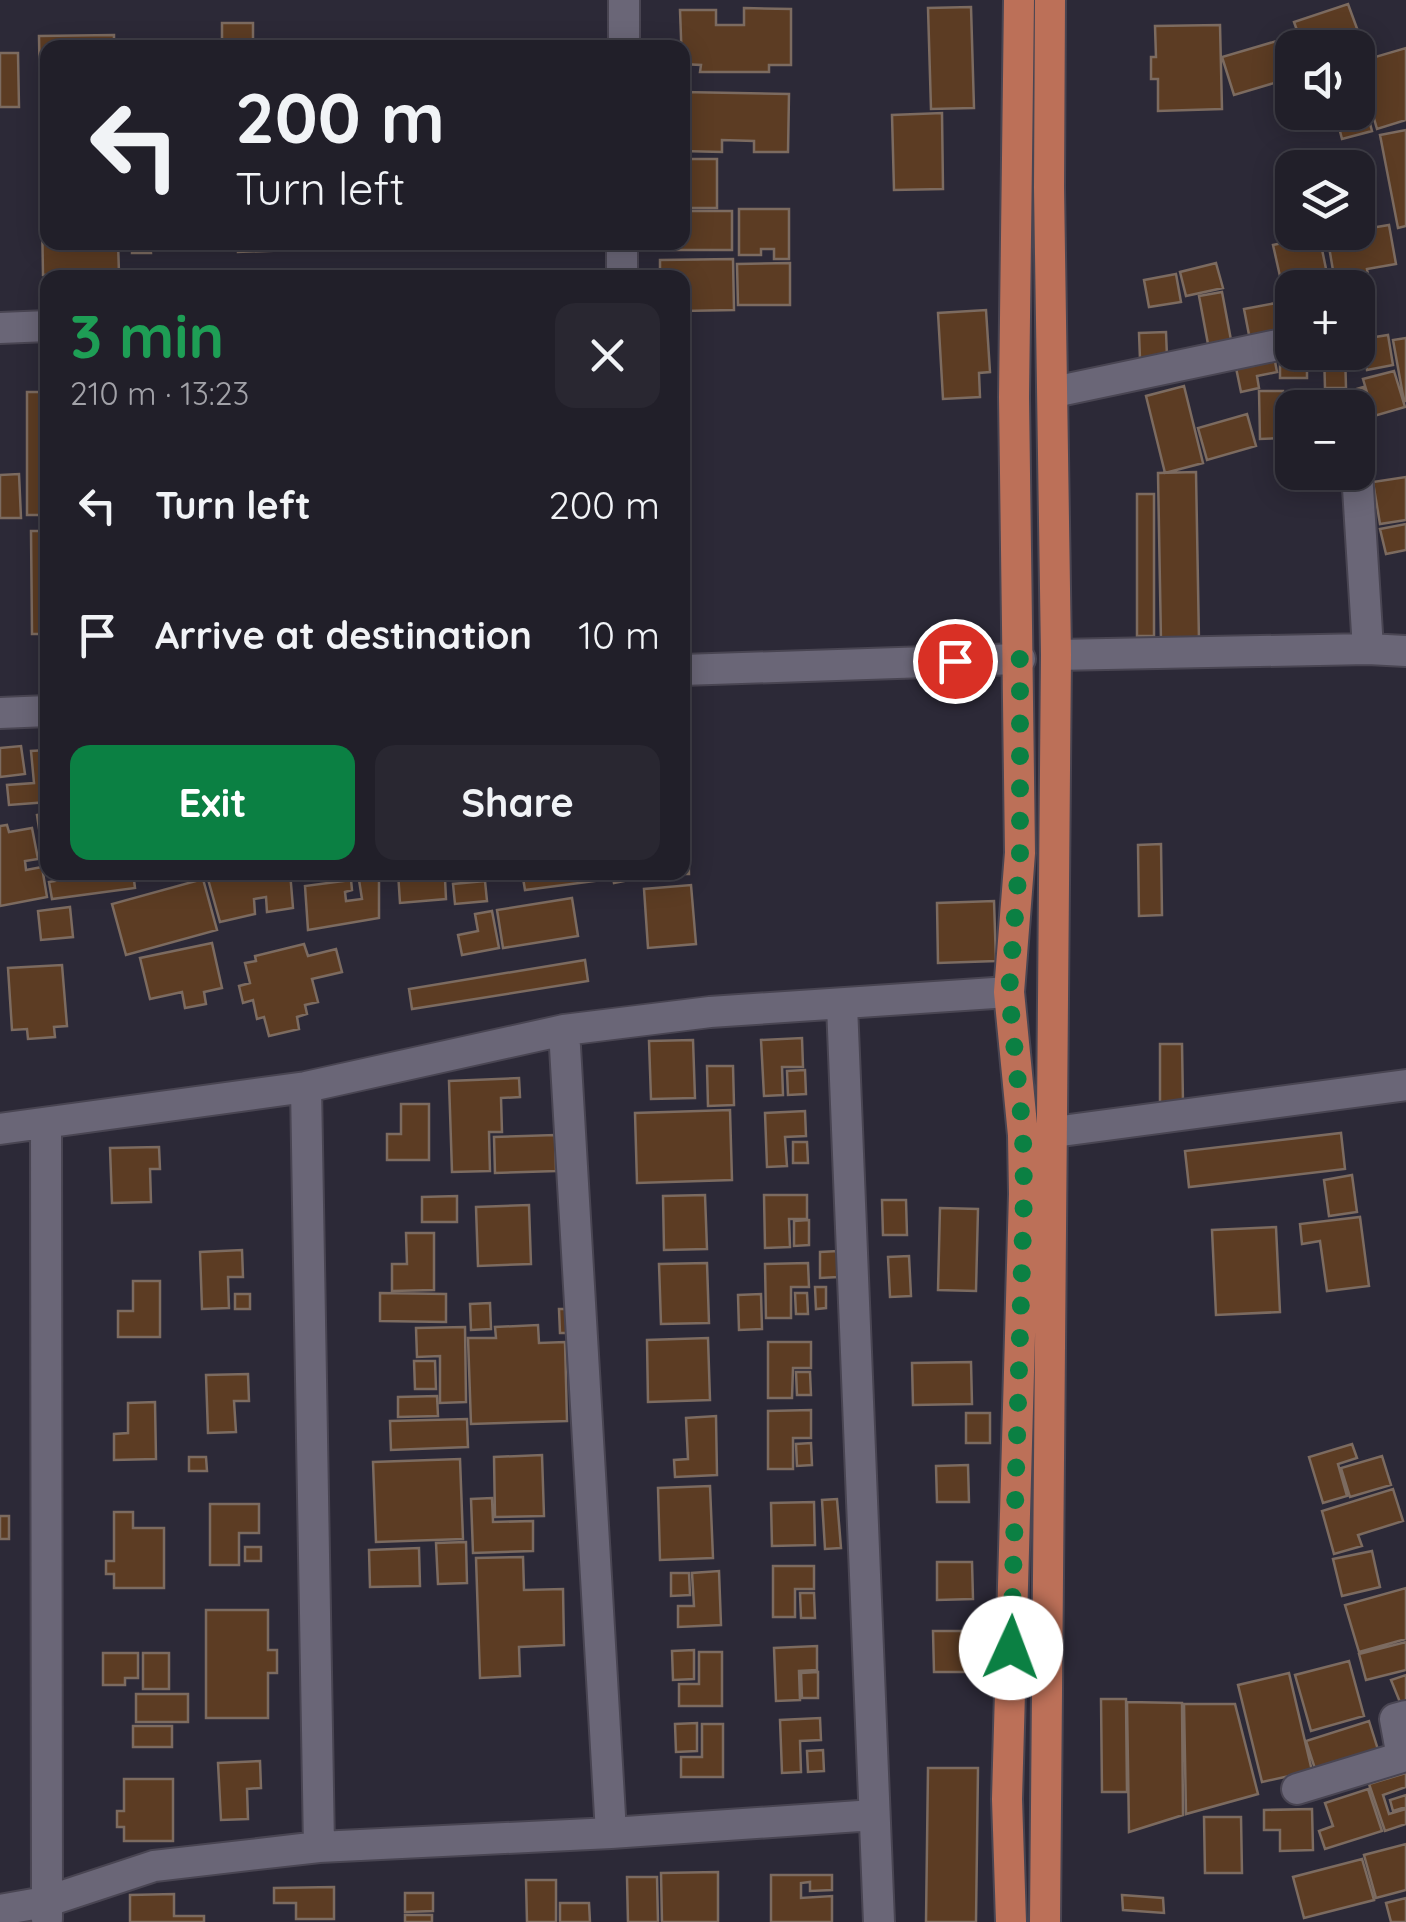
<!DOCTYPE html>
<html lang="en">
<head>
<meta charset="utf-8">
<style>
	:root { --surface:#211f29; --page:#292731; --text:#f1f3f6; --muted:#a2a2a8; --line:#3e3d46; --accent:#0b8043 }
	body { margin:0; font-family:Quicksand,sans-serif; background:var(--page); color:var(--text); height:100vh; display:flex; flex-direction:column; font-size:38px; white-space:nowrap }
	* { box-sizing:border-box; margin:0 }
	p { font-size:32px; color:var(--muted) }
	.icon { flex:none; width:55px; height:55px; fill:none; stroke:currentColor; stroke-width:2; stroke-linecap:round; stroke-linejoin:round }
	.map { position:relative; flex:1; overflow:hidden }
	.panel { position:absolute; left:40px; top:270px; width:650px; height:610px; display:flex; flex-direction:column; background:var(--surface); border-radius:20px; box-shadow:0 5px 25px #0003,0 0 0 2px var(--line) }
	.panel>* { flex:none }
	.banner { position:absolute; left:40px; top:40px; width:650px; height:210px; border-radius:20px; box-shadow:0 5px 25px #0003,0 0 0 2px var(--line); background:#211f29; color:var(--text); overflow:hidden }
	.buttons { position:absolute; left:1275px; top:30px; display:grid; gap:20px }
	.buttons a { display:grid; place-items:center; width:100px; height:100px; border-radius:20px; background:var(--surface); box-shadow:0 5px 25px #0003,0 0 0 2px var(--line); font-size:50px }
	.pin { position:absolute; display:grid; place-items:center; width:85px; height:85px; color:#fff; margin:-42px; border:5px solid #fff; border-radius:50%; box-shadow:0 2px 10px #0007 }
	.me { position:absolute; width:110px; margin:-55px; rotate:2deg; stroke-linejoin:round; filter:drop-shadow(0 0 8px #0008) }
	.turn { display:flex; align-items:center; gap:35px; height:210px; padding:0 30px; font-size:45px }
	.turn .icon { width:130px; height:130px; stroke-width:2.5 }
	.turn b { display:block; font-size:70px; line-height:85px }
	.round { display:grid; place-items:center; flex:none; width:105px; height:105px; border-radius:20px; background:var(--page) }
	.head { display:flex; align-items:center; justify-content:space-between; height:170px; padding:0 30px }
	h1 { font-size:60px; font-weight:700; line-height:75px; color:#1e9e55 }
	.primary-button { display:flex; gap:20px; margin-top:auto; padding:20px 30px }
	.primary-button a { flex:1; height:115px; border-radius:20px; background:var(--accent); color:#fff; font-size:40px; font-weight:700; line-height:115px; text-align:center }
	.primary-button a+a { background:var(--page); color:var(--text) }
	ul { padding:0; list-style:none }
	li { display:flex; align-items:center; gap:30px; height:130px; padding:0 30px }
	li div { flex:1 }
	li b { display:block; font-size:38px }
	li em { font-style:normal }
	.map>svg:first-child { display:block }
	.building { fill:#5c3c23; stroke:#7c6b60; stroke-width:2.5 }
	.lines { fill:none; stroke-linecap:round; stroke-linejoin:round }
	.minor-casing { stroke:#494552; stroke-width:34 }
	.major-casing { stroke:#494552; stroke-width:34 }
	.minor { stroke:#6a6677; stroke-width:30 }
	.major { stroke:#bc7058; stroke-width:30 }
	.route { stroke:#0b8043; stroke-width:18; stroke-dasharray:0 32.4 }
</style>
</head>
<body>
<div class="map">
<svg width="1406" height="1922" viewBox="0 0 1406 1922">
	<rect width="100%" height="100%" fill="#2c2937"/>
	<!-- building -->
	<path class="building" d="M1348,4L1366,53L1358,56V48H1300L1303,47L1294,22Z
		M971,7L974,108L931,109L928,8Z
		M744,8L791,9V65H769V72H700L701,65L682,64L680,10H716V25H744Z
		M222,23H253V48H222Z
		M1220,25L1222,109L1158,111V79H1151V57H1156L1155,26Z
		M114,35V48H48V242H118L119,273L43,275L39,36Z
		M1280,40L1291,78L1234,95L1222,57Z
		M1406,48V120L1377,129L1358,62Z
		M0,53H18L19,107H0Z
		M1358,78L1372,131L1342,139L1335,112H1358Z
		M682,92L789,94L788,152H754V141L722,140V152L682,151Z
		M942,113L943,189L894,190L892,115Z
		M1406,130V226L1398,228L1380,135Z
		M682,159H717V208H682Z
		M739,209H789V259H774V249H761V255H739Z
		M682,211H732V250H668V242H682Z
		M1389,225L1396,264L1367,269L1373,308L1358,311V288H1336L1327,235L1358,232V230Z
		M1319,235L1330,288H1292V292L1284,294L1273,245Z
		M132,242H150L151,253H132Z
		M238,242H319V249L238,252Z
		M733,259L734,310L682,311V278H660V260Z
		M790,263V305H738L737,264Z
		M1216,263L1223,288L1186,296L1180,272Z
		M1176,274L1181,302L1149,307L1144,280Z
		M1222,292L1231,340L1208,344L1199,296Z
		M1276,303L1282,334L1250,340L1244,309Z
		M986,310L990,372L979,373L980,397L943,399L938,313Z
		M1166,332L1167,357L1140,359L1139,333Z
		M1388,335L1393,365L1367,370L1362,339Z
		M1406,338V401H1404L1393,340Z
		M1280,352H1307V378H1280Z
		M1324,352H1345L1346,388H1325Z
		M1274,356L1277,372L1257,376L1259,388L1241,392L1235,363Z
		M1394,371L1405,407L1374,416L1363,379Z
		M1184,386L1203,463L1165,473L1146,396Z
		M1363,387L1371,416L1358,420V408H1326L1323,399Z
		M1259,391H1283L1284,438L1260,439Z
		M27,392H48V515H27Z
		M1318,394V408H1292V433H1287L1286,396Z
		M1247,414L1256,446L1207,460L1198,428Z
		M1196,472L1199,641L1161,642L1158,473Z
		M19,474L21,518H0V475Z
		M1406,477V520L1380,524L1373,482Z
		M1137,494H1154V636H1137Z
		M1406,524V550L1386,554L1380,529Z
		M31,531H48V634H32Z
		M21,746L25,774L0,777V748Z
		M47,750L48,802L9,805L7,785L34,783L31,751Z
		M48,813V849H42L37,815Z
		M682,824H688L689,874H673L682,872Z
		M7,825L9,832L32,828L38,859L25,861L26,870L42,867L47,897L0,906V826Z
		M1161,844L1162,915L1139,916L1138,845Z
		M54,872H133L135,888L52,899L49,882L55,881Z
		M206,872H290L293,908L267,912L266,897L254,899L255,914L220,922Z
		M306,872H364L308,880Z
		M398,872H429L430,880L445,879L446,899L400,903Z
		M522,872H594L595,881L525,890Z
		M612,872H643L644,877L614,883Z
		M379,877V918L308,930L305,886L351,880L352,890L345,892L346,901L362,899L359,880Z
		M203,879L217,930L126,955L112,904Z
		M485,881L487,901L455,904L453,884Z
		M691,885L696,944L648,948L644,889Z
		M572,898L578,936L503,948L497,910Z
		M994,901L996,961L938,963L937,903Z
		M70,907L73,937L41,940L38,911Z
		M492,911L499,948L462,955L458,935L478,931L475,914Z
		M212,943L222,988L204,992L206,1004L185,1008L182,992L150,999L140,958Z
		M304,944L308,956L336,949L342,972L312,979L318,1002L305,1005L307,1014L297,1017L299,1029L269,1036L264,1017L257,1019L253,1000L243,1003L239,986L250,983L245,963L256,961L255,956Z
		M585,960L588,981L412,1009L409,989Z
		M62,965L67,1026L54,1027L55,1037L28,1039L27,1029L12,1030L8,968Z
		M802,1038L803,1067H782L783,1095L764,1096L761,1040Z
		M693,1040L695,1098L651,1099L649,1041Z
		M1160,1044H1182L1183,1103H1160Z
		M707,1066H733L734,1105L708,1106Z
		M805,1070L806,1094L788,1095L787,1071Z
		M519,1078L520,1097L501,1098L502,1132H489L490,1171L452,1172L449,1081Z
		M401,1104H429V1160H387V1134H401Z
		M730,1110L732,1180L637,1183L635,1113Z
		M805,1111L806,1136L785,1137L787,1166L767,1167L765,1113Z
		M1341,1133L1345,1169L1189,1187L1185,1151Z
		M555,1135L556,1171L495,1173L494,1137Z
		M793,1142H807L808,1163H793Z
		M159,1147L160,1169H150L151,1202L112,1203L110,1148Z
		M1352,1175L1357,1212L1329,1216L1324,1180Z
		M705,1195L707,1249L664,1250L663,1196Z
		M764,1195H807V1219H789L790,1247L765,1248Z
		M457,1196V1222H422V1197Z
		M882,1200H906L907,1235H883Z
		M529,1205L531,1264L478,1266L476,1207Z
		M940,1208L978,1209L976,1291L938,1290Z
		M1360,1217L1369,1286L1327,1291L1320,1241L1302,1244L1300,1224Z
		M809,1220V1245L794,1246V1221Z
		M1276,1227L1280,1312L1216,1315L1212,1230Z
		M406,1233H434V1290L392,1291V1264H407Z
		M242,1250L243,1277H228L229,1308L202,1309L200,1252Z
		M838,1251V1277L820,1278V1252Z
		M909,1256L911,1296L890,1297L888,1257Z
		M707,1263L709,1323L661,1324L659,1264Z
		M808,1263L809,1287H791V1318H766L765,1264Z
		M133,1281H160V1337H118V1311H133Z
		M815,1287H826V1308L816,1309Z
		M380,1293L446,1294V1322L380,1321Z
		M795,1293H807L808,1314H796Z
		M235,1294H250V1309H235Z
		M761,1294L762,1329L739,1330L738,1295Z
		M490,1303L491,1329L471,1330L470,1304Z
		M559,1309H573L574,1333H560Z
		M538,1325L539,1343L565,1342L567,1421L471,1424L468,1338H496L495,1327Z
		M465,1327L466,1402L440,1403V1356L417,1357L416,1328Z
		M708,1338L710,1400L648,1402L647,1340Z
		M768,1342H811V1368H793L792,1398H768Z
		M414,1361H435L436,1389H415Z
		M971,1362L972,1404L913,1405L912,1363Z
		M796,1372H810L811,1395H797Z
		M248,1374L249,1401H234L236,1432L208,1433L206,1375Z
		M437,1396L438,1416L398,1417V1397Z
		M155,1402L156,1459L114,1460V1434L128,1433V1403Z
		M811,1410V1438H793V1469H768V1411Z
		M966,1413H990V1443H966Z
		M716,1416L717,1475L675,1477L674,1460L688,1459L686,1418Z
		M467,1419L468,1447L391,1450L390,1421Z
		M811,1443L812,1465L797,1466L796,1444Z
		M1352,1444L1357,1458L1338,1464L1347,1496L1323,1503L1309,1457Z
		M542,1455L544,1516L495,1517L494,1457Z
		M1382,1456L1391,1485L1350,1497L1341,1468Z
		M189,1457H206L207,1471H189Z
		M460,1459L463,1539L376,1542L373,1462Z
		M968,1465L969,1502H937L936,1466Z
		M710,1486L713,1558L660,1560L658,1488Z
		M1393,1489L1403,1521L1358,1535L1362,1546L1334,1554L1322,1511Z
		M492,1498L493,1522L533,1521V1551L473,1553L471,1499Z
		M837,1499L841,1548L825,1549L822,1500Z
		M814,1502L815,1545L772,1546L771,1503Z
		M210,1504H259V1533H239V1565H210Z
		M114,1512H133V1528H164V1588H114V1574H106V1561H114Z
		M0,1516H9V1539H0Z
		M466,1542L467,1583L438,1584L436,1543Z
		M245,1547H261V1561H245Z
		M419,1548L420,1586L370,1587L369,1550Z
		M1372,1551L1380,1587L1342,1596L1333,1559Z
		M523,1557L524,1590L563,1589L564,1645L519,1647L520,1676L480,1678L476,1558Z
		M937,1562H972L973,1599L937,1600Z
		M773,1566H814V1589H795V1617H773Z
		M719,1571L721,1625L678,1627V1606H694L692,1573Z
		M671,1573H689L690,1595L671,1596Z
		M1406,1588V1639L1359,1652L1345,1605Z
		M800,1593H814L815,1618H801Z
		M206,1610H268V1650H277V1673H268V1718H206Z
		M933,1631H970L971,1672H934Z
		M1406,1642V1670L1366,1680L1359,1654Z
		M817,1646V1670L799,1671L800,1700L776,1701L774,1648Z
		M694,1650V1679L673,1680L672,1651Z
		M699,1652H722V1706H679V1684H699Z
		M103,1653H138V1678H125V1685H103Z
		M143,1653H169V1689H143Z
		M1349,1661L1364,1716L1311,1731L1295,1675Z
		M818,1672V1698H802L801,1673Z
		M1289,1673L1312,1771L1262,1782L1238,1685Z
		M1406,1675V1706L1402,1707L1391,1680Z
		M136,1694H188V1722H136Z
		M1101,1699H1126L1127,1792H1102Z
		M1127,1702L1182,1703L1183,1815L1129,1832Z
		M1184,1704H1235L1258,1794L1186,1814Z
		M820,1718L821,1740L800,1741L801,1772L782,1773L780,1720Z
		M1369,1721L1380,1756L1317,1775L1306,1741Z
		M697,1723V1751L676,1752L675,1724Z
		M702,1724H723V1777H681V1757H702Z
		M133,1726H172V1747H133Z
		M823,1750L824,1771L808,1772L807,1751Z
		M260,1761L261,1788L247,1789L248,1819L221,1820L218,1763Z
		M928,1768H978L976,1922H926Z
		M1406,1773V1787L1383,1795L1389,1814L1406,1809V1824L1385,1831L1369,1784Z
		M124,1779H173V1841H124V1827H117V1811H124Z
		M1368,1789L1382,1831L1325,1849L1319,1831L1333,1826L1325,1803Z
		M1406,1795V1807L1393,1811L1390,1800Z
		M1312,1809L1313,1850L1280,1851V1830H1264V1810Z
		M1204,1817H1241L1242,1873H1205Z
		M1406,1844V1890L1376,1898L1364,1855Z
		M1362,1859L1374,1900L1304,1918L1293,1877Z
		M718,1872V1922H662L661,1873Z
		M771,1875H832V1890L810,1891V1882L801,1883V1898L832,1896V1922H771Z
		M627,1877H657L658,1922H628Z
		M526,1880H556V1922H527Z
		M334,1887V1919H296V1903H274V1888Z
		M405,1893H433V1911L405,1912Z
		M174,1894V1916H204V1922H130V1895Z
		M1122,1895L1163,1898L1164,1913L1123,1910Z
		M1406,1898V1922H1391L1386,1903Z
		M560,1903H589L590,1922H560Z
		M405,1915H432V1922H405Z"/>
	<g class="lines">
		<!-- minor casing -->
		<g class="minor-casing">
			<path id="minor" d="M624,48V0
				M622,278V242
				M0,328L48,326
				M1054,392L1292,342
				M1357,472L1368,649
				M1056,655L1368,649L1406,651
				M682,670L1020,659
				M0,713L48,711
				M842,1005L879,1922
				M564,1030L611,1833
				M306,1087L319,1847
				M46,1123L47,1919
				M0,1129L306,1087L564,1030L710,1012L1009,992
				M1054,1132L1406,1085
				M1297,1789L1402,1757L1395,1719L1406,1716
				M0,1910L45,1902L154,1866L319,1847L611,1833L874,1815"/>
		</g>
		<!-- major casing -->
		<g class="major-casing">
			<path id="major" d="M1011,1922L1007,1799L1024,1194L1023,1135L1009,992L1020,853L1014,397L1019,0
				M1045,1922L1056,655L1049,187L1050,0"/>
		</g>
		<!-- minor -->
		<use href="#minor" class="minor"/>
		<!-- major -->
		<use href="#major" class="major"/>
	</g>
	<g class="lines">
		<!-- route -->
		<path class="route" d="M955,661L1020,659V853L1009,992L1023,1134L1024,1194L1011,1648"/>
	</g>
</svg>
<div class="buttons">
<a><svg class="icon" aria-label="sound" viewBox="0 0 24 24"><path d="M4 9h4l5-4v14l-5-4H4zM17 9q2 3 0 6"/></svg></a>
<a><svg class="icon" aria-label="layers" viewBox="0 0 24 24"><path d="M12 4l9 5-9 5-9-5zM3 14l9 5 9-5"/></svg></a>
<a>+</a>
<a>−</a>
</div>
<div class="pin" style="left:955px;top:661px;background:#d93025"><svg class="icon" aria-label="arrive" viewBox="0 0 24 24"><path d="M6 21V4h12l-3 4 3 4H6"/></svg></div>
<svg class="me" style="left:1011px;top:1648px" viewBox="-20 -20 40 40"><circle r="19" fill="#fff"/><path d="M0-13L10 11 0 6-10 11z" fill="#0b8043"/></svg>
<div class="banner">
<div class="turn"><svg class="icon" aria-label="left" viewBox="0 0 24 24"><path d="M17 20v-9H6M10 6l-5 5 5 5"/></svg><div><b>200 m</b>Turn left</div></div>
</div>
<section class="panel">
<div class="head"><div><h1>3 min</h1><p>210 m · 13:23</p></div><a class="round"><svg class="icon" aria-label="close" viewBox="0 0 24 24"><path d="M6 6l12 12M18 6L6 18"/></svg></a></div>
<ul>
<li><svg class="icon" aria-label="left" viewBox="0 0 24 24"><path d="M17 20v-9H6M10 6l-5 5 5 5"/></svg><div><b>Turn left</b></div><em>200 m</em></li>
<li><svg class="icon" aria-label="arrive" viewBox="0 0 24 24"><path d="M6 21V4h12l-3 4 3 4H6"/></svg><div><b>Arrive at destination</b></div><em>10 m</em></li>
</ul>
<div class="primary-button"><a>Exit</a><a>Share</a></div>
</section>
</div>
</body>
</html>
